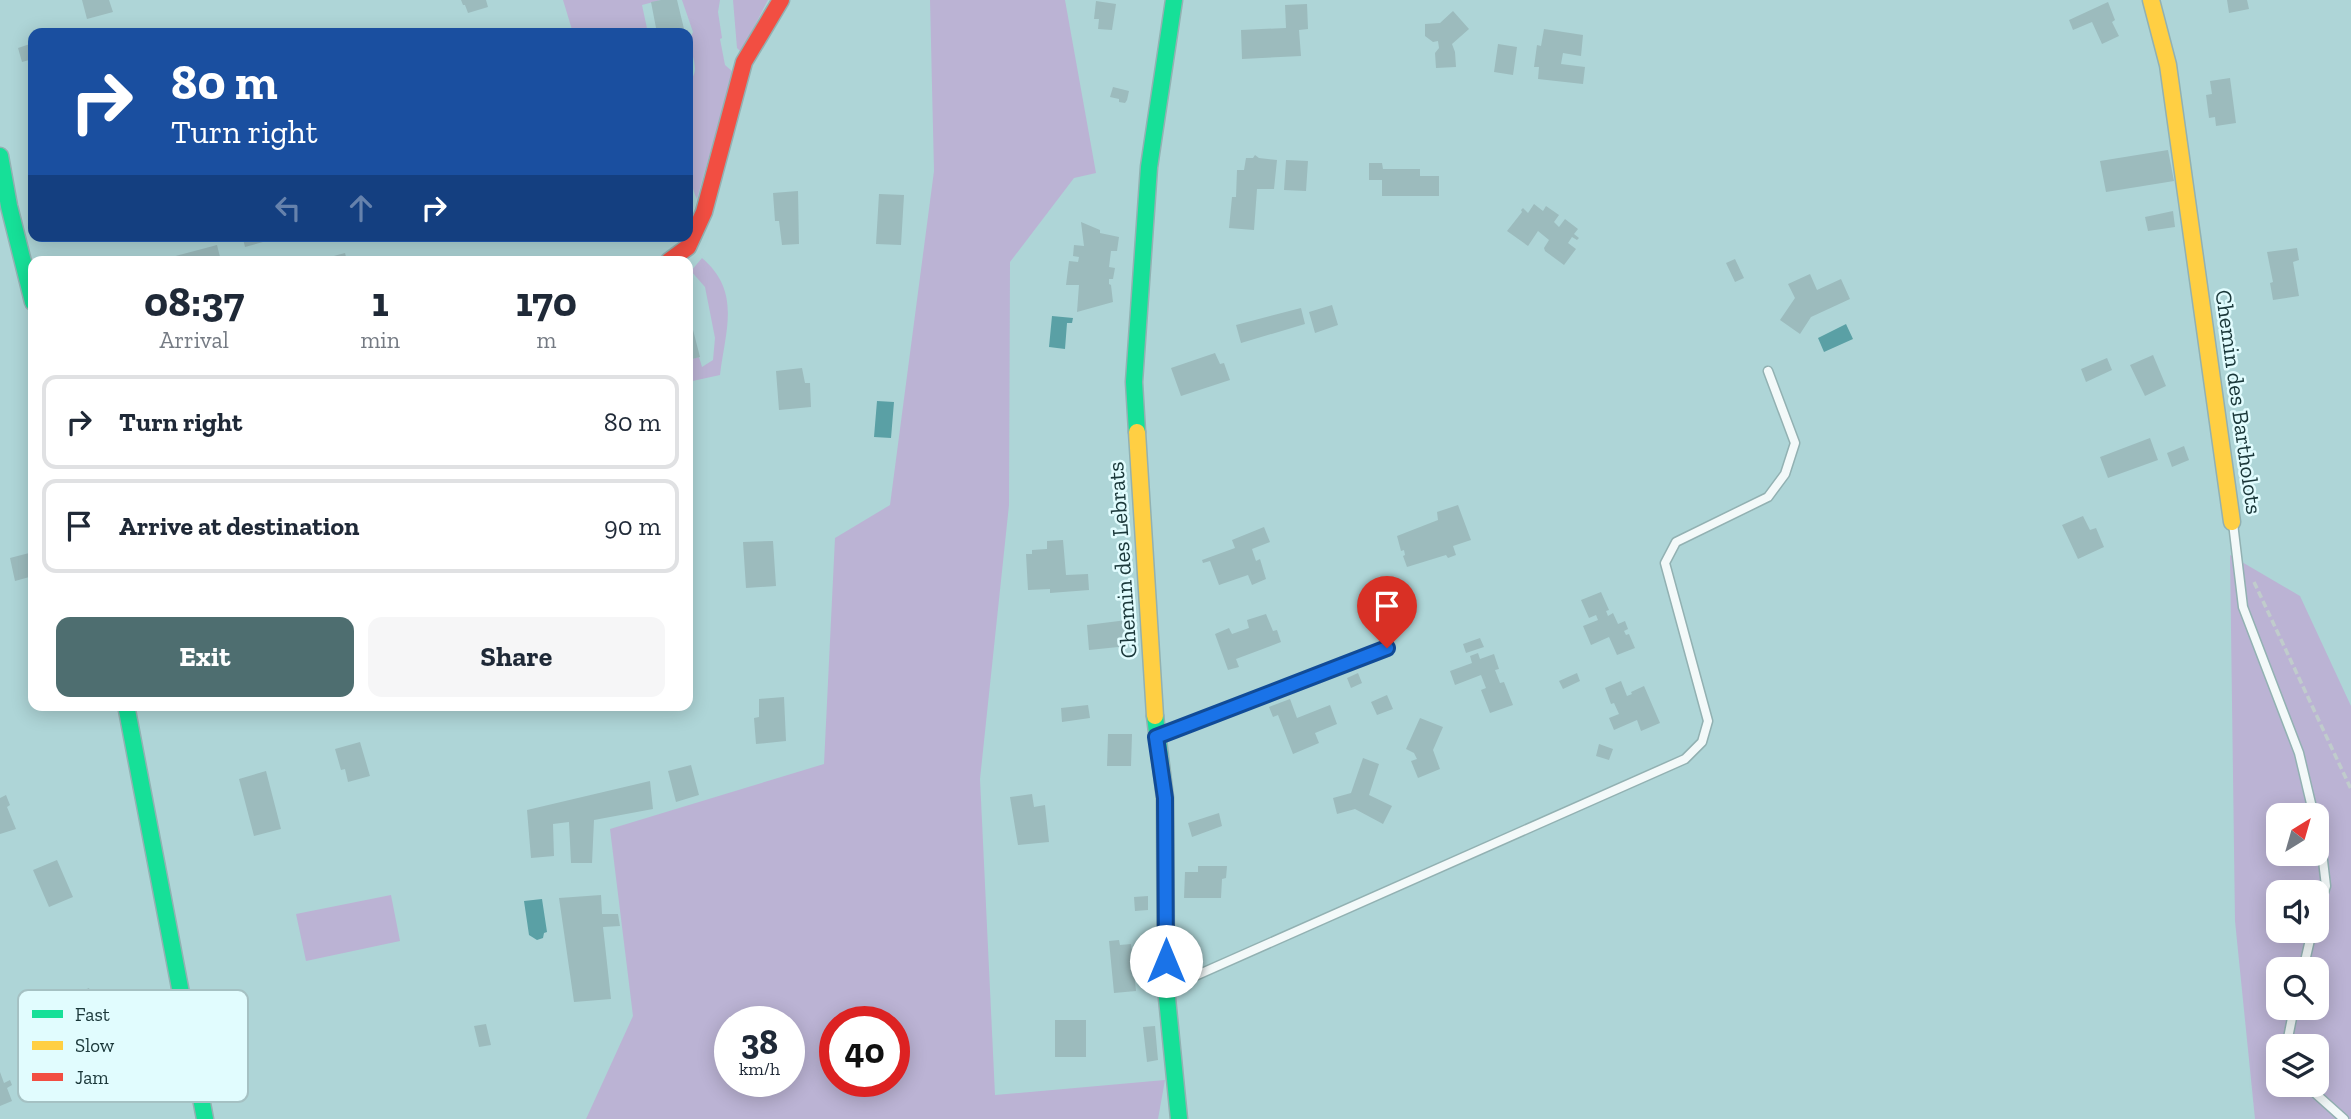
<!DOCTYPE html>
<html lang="en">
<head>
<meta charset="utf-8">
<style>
	:root { --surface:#fff; --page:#f6f6f7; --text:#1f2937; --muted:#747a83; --line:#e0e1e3; --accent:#4e6e70 }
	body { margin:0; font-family:"Zilla Slab",serif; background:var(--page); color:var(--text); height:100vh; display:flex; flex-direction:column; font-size:26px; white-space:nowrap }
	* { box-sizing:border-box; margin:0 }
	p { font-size:23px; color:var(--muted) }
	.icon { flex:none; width:38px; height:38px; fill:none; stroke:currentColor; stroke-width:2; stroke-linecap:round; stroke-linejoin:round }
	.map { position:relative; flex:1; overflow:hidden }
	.sheet { position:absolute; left:28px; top:256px; width:665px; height:455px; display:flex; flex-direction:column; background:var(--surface); border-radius:14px; box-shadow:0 4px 18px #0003 }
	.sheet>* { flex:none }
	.top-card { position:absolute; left:28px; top:28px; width:665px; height:214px; border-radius:14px; box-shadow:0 4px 18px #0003; background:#1a4fa0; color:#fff; overflow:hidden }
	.needle { width:46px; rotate:37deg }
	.fabs { position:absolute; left:2266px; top:803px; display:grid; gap:14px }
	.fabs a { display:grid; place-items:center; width:63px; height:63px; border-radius:14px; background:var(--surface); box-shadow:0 4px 18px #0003; font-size:35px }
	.speed { position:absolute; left:714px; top:1006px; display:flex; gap:14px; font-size:35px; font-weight:700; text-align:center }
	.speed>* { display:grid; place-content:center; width:91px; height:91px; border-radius:50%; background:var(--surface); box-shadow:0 4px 18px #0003; line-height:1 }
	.speed small { font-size:18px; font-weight:400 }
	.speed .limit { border:10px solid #d22; background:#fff; color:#111 }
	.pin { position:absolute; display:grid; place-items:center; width:60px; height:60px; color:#fff; margin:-72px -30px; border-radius:50% 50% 50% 0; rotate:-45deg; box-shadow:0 0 7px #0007 }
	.pin .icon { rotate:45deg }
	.me { position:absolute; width:77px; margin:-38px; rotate:0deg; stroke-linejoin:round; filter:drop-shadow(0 0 5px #0008) }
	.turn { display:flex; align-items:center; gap:24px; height:147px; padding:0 28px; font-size:32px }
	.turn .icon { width:91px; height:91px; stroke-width:2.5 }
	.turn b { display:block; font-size:49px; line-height:60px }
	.lanes { display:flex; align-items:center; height:66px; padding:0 28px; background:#0003; justify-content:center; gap:35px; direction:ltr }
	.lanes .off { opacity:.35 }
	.eta { display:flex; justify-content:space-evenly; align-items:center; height:119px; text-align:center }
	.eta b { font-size:42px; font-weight:700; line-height:49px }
	.primary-button { display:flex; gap:14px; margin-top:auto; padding:14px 28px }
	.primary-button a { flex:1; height:80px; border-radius:14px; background:var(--accent); color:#fff; font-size:28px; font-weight:700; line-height:80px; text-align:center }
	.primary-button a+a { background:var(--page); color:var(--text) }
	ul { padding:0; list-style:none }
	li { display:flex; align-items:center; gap:21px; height:94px; margin:0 14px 10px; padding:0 14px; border:4px solid var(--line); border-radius:14px }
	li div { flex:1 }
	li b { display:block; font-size:26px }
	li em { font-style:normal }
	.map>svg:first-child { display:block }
	.green { fill:#bbb3d4; fill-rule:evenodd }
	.water { fill:#5aa0a5 }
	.building { fill:#9cbbbd }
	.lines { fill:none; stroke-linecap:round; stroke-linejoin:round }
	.lane-casing { stroke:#92b1b2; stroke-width:11 }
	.fast-casing { stroke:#92b1b2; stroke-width:19 }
	.slow-casing { stroke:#92b1b2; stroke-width:19 }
	.jam-casing { stroke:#92b1b2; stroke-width:19 }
	.path { stroke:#c0cccc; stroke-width:3.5; stroke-dasharray:7 3.5; stroke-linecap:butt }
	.lane { stroke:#f3f9f9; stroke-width:8 }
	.fast { stroke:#16e098; stroke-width:16 }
	.slow { stroke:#ffcf43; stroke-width:16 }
	.jam { stroke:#f24e42; stroke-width:16 }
	.route-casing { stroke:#114b97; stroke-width:18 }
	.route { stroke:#1a73e8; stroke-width:12 }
	.labels { text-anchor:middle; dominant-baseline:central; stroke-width:5; stroke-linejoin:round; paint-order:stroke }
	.street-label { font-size:23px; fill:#1a3739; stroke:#e1fcfe }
	.key { fill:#e1fcfe; stroke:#a5c1c3; stroke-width:2 }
	.key-label { font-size:19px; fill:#1a3739 }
</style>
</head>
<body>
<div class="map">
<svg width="2351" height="1119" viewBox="0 0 2351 1119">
	<rect width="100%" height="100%" fill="#aed5d7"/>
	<!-- green -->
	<path class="green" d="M563,0H661L642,5L648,33H573Z
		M682,0H720L718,12L722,38L720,39L725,65L733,72L697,199C685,174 686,117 688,89C688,82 695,77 695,69C695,55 686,46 693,32Z
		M733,0H768L741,52L737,48Z
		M930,0H1065L1096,173L1074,178L1010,262L1009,505L980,779L995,1095L1165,1080L1158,1119H586L633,1016L610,829L824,764L835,538L890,505L934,171ZM730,1022H789V1082H730ZM835,1022H894V1082H835Z
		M702,258C742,292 725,331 720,375L688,382V360L699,357L702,367L713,360L715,338L705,287L691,271Z
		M2230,555L2300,596L2351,706V1119H2255L2235,921ZM2278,816H2317V854H2278ZM2278,892H2317V931H2278ZM2278,970H2317V1008H2278ZM2278,1046H2317V1085H2278Z
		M391,895L400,941L306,961L296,914Z"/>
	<!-- water -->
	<path class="water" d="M1052,316L1073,318L1072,323H1067L1065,349L1049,347Z
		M1846,324L1853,339L1824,352L1818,338Z
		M877,401L894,402L891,438L874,437Z
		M542,899L547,932L544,933L543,938L537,940L529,935L524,901Z"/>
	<!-- building -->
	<path class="building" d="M82,0H109L113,12L87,19Z
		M461,0H486L488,7L468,13L465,5H463Z
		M661,0H677L685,33H657L651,2Z
		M2227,0H2247L2249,9L2229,13Z
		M1096,1L1116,4L1112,30L1098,29L1099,19H1094Z
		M2108,2L2115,20L2112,22L2119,36L2102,44L2092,22L2073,30L2069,20Z
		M1307,4L1308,29L1299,30L1301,56L1242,59L1241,30L1286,28L1285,5Z
		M1453,11L1469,29L1452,44L1455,52L1456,67L1436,68L1435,53L1439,48L1438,41L1433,42L1425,36V24L1440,23Z
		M1544,29L1583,35L1581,56L1563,53L1561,64L1585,67L1583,84L1538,79L1539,67H1534L1537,45L1541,46Z
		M33,43V59L22,62L18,48Z
		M1498,44L1517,47L1513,75L1494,72Z
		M2230,78L2236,123L2216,126L2215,117L2209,118L2206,95L2212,94L2210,81Z
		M1113,87L1129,91L1127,100L1125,103L1119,102V99L1110,97Z
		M2168,150L2174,181L2106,192L2100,161Z
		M1255,155L1259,158L1277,160L1274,189H1257L1254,230L1229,228L1232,197H1236L1237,170H1244L1246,158H1253Z
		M1286,160L1308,161L1306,191L1284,190Z
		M1369,163H1382L1383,169H1420V176H1439V196H1382V180H1369Z
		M798,191L799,244L782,245L779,221H775L773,193Z
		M879,194L904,195L901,245L876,244Z
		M1534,204L1543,211L1546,206L1559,215L1554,222L1559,227L1565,219L1578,229L1574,234L1579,238L1577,240L1572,237L1568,243L1576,249L1564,265L1545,251L1544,248L1549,240L1538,231L1528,246L1507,231L1522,212L1521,210L1523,208L1528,213Z
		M2173,211L2175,227L2148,231L2145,217Z
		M1081,222L1100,230V233L1119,237L1117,251H1111L1109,267L1115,268L1113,279H1109V284L1111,285L1113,302L1077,312L1079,285H1066L1069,261L1078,262L1079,257L1073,256L1074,245L1084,246Z
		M253,236H269L270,240L245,247L243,239Z
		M217,245L221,261H169L168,258Z
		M2297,248L2299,260L2293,262L2299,296L2273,300L2270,283L2273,282L2267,252Z
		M345,253L347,261H319V260Z
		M1735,259L1744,278L1735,282L1726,263Z
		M1810,274L1817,290L1841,279L1850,299L1811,317L1800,334L1780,320L1795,298L1788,284Z
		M1332,305L1338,325L1315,333L1309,312Z
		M1301,308L1305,324L1241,343L1236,325Z
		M691,322L700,357L688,360V323Z
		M1215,353L1220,364L1224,363L1230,380L1181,396L1171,368Z
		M2153,355L2166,386L2145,396L2130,365Z
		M2107,358L2112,370L2086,382L2081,369Z
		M802,368L805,383H810L811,407L779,410L776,371Z
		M2150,438L2158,460L2108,478L2100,457Z
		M2184,446L2189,460L2172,467L2167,453Z
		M1458,505L1471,540L1453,546L1456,555L1448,558L1446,555L1407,567L1403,556L1405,555L1404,550L1401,551L1397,536L1438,520L1437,512Z
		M2083,516L2090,530L2096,528L2104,547L2078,559L2062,525Z
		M1264,527L1270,542L1252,549L1256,561L1260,559L1266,579L1252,585L1248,575L1219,585L1210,561L1203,563L1202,560L1235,548L1232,540Z
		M1063,540L1066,575L1088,574L1089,590L1050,593V589L1028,590L1026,554H1032V550L1047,549V541Z
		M773,541L776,586L746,588L743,542Z
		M33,552V576L15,581L10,558Z
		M1601,592L1609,610L1606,611L1608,616L1613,613L1618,624L1625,621L1628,629L1624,631L1626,635L1629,634L1635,648L1617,655L1609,637L1591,645L1583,626L1598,620L1596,615L1589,618L1581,600Z
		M1266,614L1273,631L1277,630L1281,642L1236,659L1239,667L1228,670L1215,634L1229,628L1232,634L1249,628L1247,620Z
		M1127,620L1128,646L1089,650L1087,625Z
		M1480,638L1484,647L1466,653L1463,644Z
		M1478,653L1480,659L1494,654L1499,669L1495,670L1500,683L1504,682L1513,705L1490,713L1481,690L1486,688L1481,675L1455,685L1450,671L1472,663L1470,656Z
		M1358,673L1362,683L1351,688L1347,678Z
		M1577,673L1580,681L1563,689L1559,681Z
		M1621,681L1627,696L1632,694L1631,692L1644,686L1660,723L1641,731L1637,720L1614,730L1609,718L1619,714L1614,703L1611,704L1605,688Z
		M1387,695L1393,709L1377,715L1371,702Z
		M784,697L786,741L756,744L754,718L759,717V699Z
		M1290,699L1297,718L1330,705L1337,724L1315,733L1319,743L1293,754L1278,715L1273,717L1269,707Z
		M1088,705L1090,718L1062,722L1061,708Z
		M1420,718L1443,727L1433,750L1440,769L1418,778L1411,761L1417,759L1414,753L1406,749Z
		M1108,734H1132L1131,766H1107Z
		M360,742L370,776L348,782L345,769L341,770L335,749Z
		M1599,744L1613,749L1609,760L1596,756Z
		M1363,758L1379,764L1369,795L1392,806L1383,824L1355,809L1337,814L1333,798L1351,793Z
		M691,765L699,795L676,802L668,771Z
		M266,771L281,829L254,836L239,779Z
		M650,781L653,809L594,820L592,863H571L569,822L553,824L554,856L531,858L527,810Z
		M1032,794L1034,807L1045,805L1049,842L1018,845L1010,797Z
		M6,795L10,805L7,807L16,829L0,834V798Z
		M1219,813L1222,826L1192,837L1188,823Z
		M57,860L73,897L49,907L33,870Z
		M1198,866H1227L1226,878L1222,879L1221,898H1184L1185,872H1198Z
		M601,895L602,914H618L620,926L603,927L611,999L574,1002L559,898Z
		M1148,896V910L1135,911L1134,897Z
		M1119,940L1120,945L1131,944L1136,991L1114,993L1109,941Z
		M89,988L92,997L95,996L107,1032L85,1040L68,997Z
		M1055,1020H1086V1057H1055Z
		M486,1024L491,1045L479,1047L474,1026Z
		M1155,1026L1158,1060L1147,1062L1143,1027Z
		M0,1072L4,1083L10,1080L12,1085L7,1088L12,1101L0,1106Z"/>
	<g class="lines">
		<!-- lane casing -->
		<g class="lane-casing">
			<path id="lane" d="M2233,523L2243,607L2299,753L2314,816
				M1158,737L1387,648
				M2317,829L2322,852L2326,886L2317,914
				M2303,970L2312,931
				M1168,988L1685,759L1702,742L1708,721L1665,563L1676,542L1768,497L1785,474L1795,443L1768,371
				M2292,1046L2288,1038L2294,1008
				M2312,1085L2316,1094L2344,1119"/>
		</g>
		<!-- fast casing -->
		<g class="fast-casing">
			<path id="fast" d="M0,156L9,206L33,302
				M1137,432L1134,382L1149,167L1174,0
				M126,705L205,1119
				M1155,716L1165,798L1166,988L1179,1119"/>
		</g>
		<!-- slow casing -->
		<g class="slow-casing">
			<path id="slow" d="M2151,0L2168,65L2232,522
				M1137,432L1155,716"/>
		</g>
		<!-- jam casing -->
		<g class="jam-casing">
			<path id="jam" d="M669,261L688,247L704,212L744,62L781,0"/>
		</g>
		<!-- path -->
		<path class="path" d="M2254,582L2351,789"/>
		<!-- lane -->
		<use href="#lane" class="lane"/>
		<!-- fast -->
		<use href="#fast" class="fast"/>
		<!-- slow -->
		<use href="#slow" class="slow"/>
		<!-- jam -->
		<use href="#jam" class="jam"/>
	</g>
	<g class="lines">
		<!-- route casing -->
		<g class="route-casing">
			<path id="route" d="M1166,961L1165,798L1156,737L1387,648"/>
		</g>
		<!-- route -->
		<use href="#route" class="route"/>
	</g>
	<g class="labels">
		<!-- street labels -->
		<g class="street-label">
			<text transform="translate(2239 402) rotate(82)">Chemin des Bartholots</text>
			<text transform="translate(1122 560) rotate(-94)">Chemin des Lebrats</text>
		</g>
	</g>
	<!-- legend -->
	<rect x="18" y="990" width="230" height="112" rx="10" class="key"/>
	<rect x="32" y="1010" width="31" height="8" fill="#16e098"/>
	<rect x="32" y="1041" width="31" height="9" fill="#ffcf43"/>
	<rect x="32" y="1073" width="31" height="8" fill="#f24e42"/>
	<g class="key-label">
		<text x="75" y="1021">Fast</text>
		<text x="75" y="1052">Slow</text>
		<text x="75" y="1084">Jam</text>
	</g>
</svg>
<div class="fabs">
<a><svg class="needle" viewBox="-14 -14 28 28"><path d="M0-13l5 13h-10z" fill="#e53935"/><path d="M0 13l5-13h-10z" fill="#747a83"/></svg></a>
<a><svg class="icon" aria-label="sound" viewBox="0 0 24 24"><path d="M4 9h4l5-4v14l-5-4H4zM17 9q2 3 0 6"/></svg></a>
<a><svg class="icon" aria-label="search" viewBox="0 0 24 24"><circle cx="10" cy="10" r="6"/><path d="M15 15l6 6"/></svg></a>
<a><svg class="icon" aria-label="layers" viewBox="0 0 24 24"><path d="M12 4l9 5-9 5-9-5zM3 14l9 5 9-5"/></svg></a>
</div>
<div class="speed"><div>38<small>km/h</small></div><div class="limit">40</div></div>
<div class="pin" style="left:1387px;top:648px;background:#d93025"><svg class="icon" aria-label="arrive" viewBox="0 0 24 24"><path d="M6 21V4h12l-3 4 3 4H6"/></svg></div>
<svg class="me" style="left:1166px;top:961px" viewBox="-20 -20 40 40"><circle r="19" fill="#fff"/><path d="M0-13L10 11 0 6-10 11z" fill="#1a73e8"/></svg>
<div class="top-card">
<div class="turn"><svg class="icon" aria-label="right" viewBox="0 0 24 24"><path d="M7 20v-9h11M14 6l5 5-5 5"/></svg><div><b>80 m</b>Turn right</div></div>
<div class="lanes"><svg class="icon off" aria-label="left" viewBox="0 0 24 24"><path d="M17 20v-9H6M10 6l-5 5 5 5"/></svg><svg class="icon off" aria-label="ahead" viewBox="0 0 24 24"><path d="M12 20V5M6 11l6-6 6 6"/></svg><svg class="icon" aria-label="right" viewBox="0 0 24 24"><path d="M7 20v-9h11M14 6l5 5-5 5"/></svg></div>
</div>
<section class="sheet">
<div class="eta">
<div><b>08:37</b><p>Arrival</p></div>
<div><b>1</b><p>min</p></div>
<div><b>170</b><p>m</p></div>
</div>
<ul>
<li><svg class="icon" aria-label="right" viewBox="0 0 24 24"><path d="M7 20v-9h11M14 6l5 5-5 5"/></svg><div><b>Turn right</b></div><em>80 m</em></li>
<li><svg class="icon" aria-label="arrive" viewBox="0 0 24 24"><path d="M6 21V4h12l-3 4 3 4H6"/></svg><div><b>Arrive at destination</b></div><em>90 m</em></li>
</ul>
<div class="primary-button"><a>Exit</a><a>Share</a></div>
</section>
</div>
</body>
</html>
